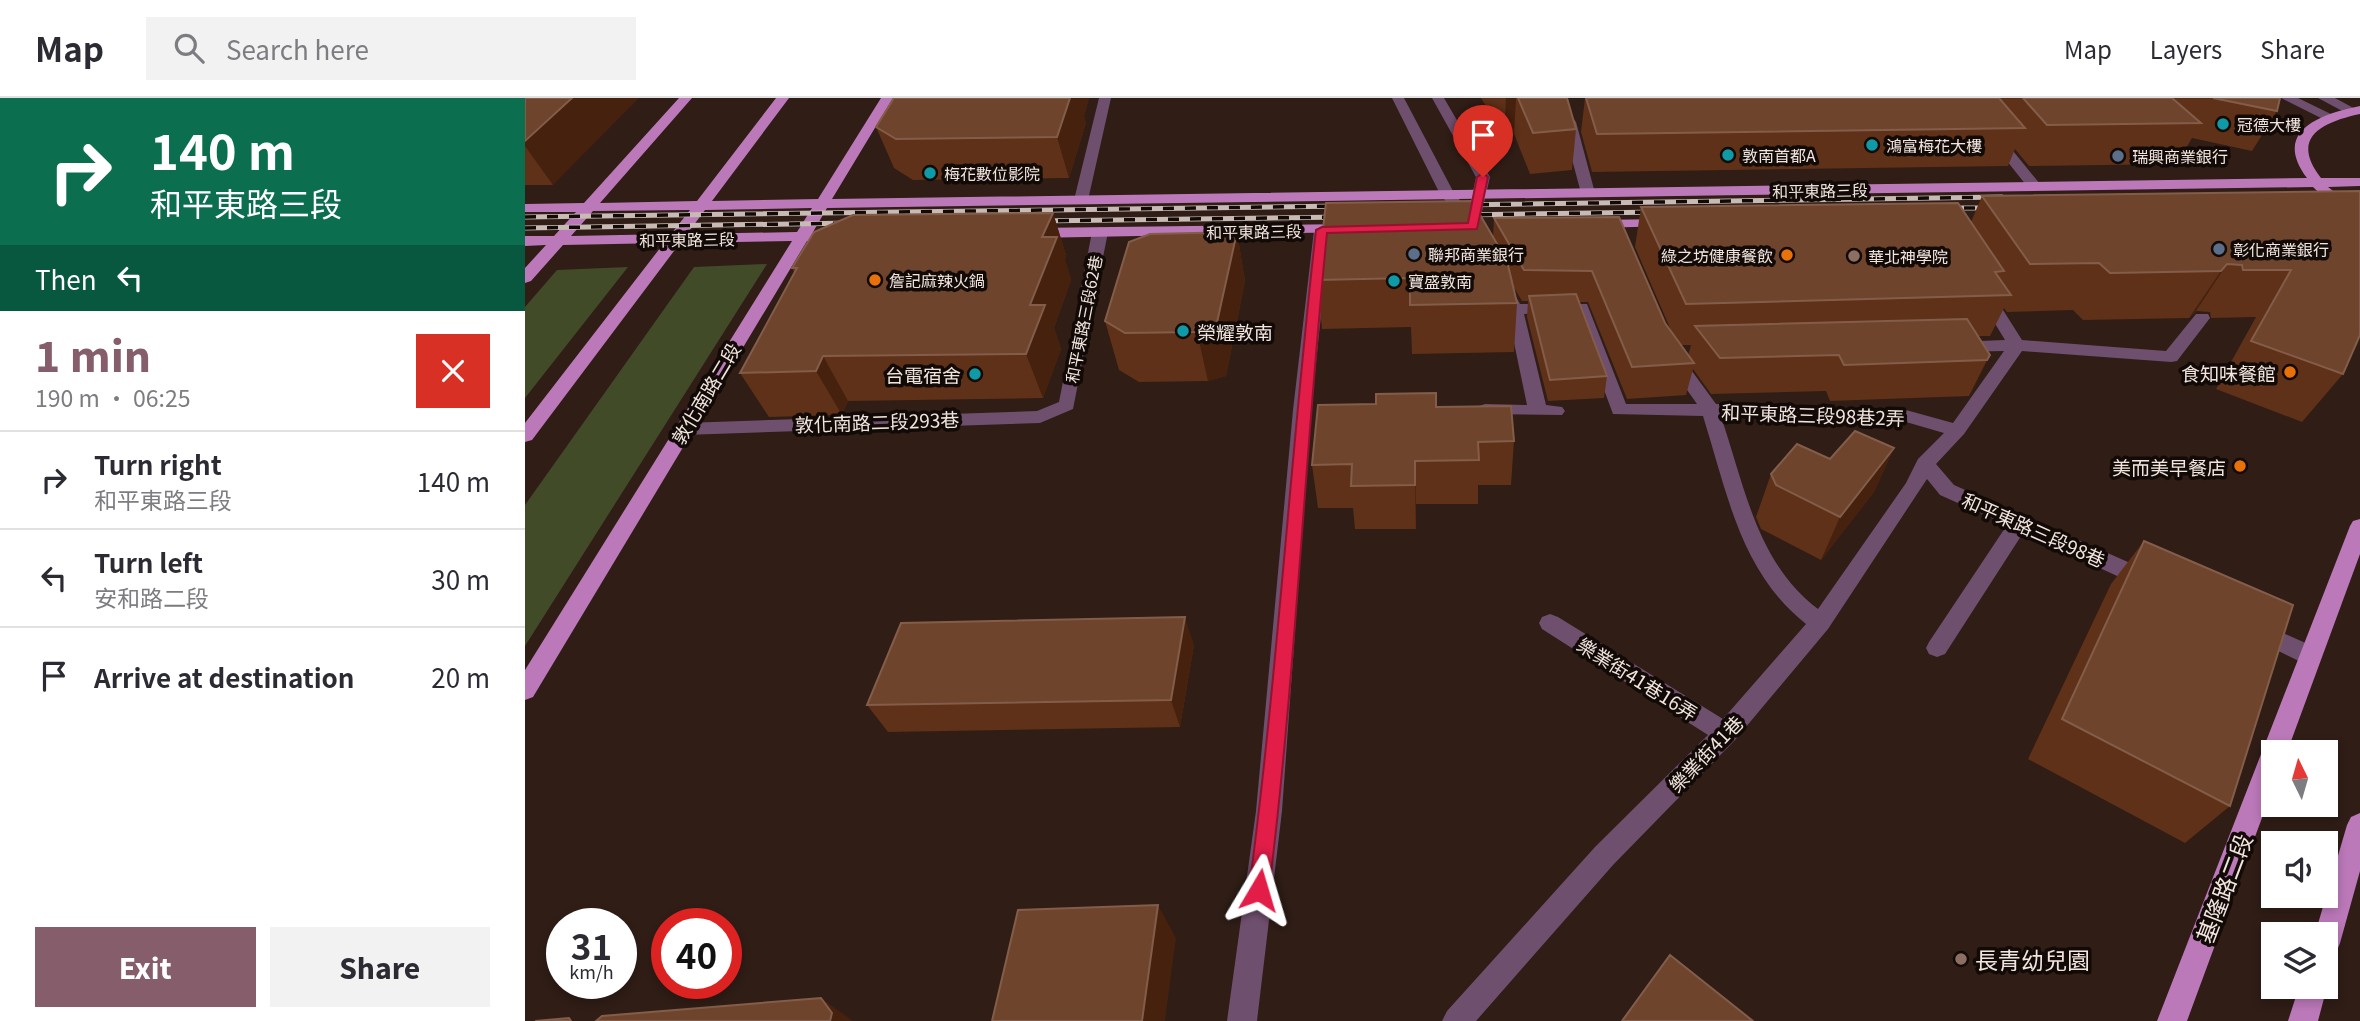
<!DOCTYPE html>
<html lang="en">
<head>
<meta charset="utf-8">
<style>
	:root { --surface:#fff; --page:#f2f2f3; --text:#2b2b33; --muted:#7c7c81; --line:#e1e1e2; --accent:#855d6b }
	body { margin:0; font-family:Georgia,"Noto Sans TC",serif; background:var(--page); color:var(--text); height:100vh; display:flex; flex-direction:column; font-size:26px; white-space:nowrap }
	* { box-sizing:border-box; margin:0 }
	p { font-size:23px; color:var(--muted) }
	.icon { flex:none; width:38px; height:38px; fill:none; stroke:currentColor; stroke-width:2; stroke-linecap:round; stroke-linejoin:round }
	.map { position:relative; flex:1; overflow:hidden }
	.side { display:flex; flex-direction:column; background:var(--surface); width:525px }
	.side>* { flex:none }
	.banner { background:#0b6e4f; color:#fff; overflow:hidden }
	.needle { width:46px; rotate:355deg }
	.controls { position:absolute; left:1736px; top:642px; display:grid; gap:14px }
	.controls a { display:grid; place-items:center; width:77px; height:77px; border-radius:0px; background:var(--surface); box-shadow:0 4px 10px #0003; font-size:35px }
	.speed { position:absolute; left:21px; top:810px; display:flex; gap:14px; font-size:35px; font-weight:700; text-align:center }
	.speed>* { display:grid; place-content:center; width:91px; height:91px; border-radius:50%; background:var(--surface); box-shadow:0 4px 10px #0003; line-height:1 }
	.speed small { font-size:18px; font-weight:400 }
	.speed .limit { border:10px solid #d22; background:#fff; color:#111 }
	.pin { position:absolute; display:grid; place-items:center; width:60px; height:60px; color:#fff; margin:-72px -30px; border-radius:50% 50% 50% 0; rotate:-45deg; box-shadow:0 0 7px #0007 }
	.pin .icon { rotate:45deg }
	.me { position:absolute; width:77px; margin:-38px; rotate:7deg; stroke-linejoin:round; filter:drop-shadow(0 0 5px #0008) }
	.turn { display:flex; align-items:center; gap:24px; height:147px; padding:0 35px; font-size:32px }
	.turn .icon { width:91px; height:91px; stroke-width:2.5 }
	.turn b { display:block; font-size:49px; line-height:60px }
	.then { display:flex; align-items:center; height:66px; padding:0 35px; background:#0003; gap:14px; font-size:26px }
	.round { display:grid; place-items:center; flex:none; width:74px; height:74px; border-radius:0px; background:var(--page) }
	.summary { display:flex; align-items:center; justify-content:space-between; height:119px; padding:0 35px }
	h1 { font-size:42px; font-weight:800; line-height:52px; color:var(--accent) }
	.cta { display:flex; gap:14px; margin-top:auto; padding:14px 35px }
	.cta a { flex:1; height:80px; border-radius:0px; background:var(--accent); color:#fff; font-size:28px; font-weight:800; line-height:80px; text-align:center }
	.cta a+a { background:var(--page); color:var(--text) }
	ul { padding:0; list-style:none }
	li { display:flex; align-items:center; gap:21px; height:98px; padding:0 35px; border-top:2px solid var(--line) }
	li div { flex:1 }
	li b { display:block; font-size:26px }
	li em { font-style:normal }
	header { display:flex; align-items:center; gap:42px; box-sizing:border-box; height:98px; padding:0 35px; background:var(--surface); border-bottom:2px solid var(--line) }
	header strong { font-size:33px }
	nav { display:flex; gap:38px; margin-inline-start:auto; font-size:24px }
	.search { width:490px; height:63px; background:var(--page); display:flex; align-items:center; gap:18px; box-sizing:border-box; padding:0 24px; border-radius:0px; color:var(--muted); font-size:26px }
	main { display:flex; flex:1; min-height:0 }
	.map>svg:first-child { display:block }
	.green { fill:#424b28 }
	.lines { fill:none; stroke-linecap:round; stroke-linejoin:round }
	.minor { fill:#6f4f6e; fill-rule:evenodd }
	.major { fill:#bc79ba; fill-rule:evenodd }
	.rail-casing { stroke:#c8bab4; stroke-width:5 }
	.rail { stroke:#120a07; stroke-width:3.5; stroke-dasharray:11; stroke-linecap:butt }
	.wall { fill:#5e3118; fill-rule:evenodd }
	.shaded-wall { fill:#45210e }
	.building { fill:#6e442d; stroke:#835d49; stroke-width:2 }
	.route { fill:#e11d48; stroke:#92132f; stroke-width:2 }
	.culture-dot { fill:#0f9aa8; stroke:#120a07; stroke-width:2.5 }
	.service-dot { fill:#5c6f8a; stroke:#120a07; stroke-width:2.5 }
	.food-dot { fill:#e8710a; stroke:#120a07; stroke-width:2.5 }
	.education-dot { fill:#8d6e63; stroke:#120a07; stroke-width:2.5 }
	.labels { text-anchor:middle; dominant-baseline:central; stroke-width:7; stroke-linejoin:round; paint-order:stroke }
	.far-poi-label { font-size:16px; fill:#f2e5df; stroke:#120a07; text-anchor:start }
	.far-street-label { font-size:16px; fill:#f2e5df; stroke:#120a07 }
	.poi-label { font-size:19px; fill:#f2e5df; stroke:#120a07; text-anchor:end }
	.street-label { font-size:19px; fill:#f2e5df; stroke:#120a07 }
	.near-street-label { font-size:23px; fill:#f2e5df; stroke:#120a07 }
	.near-poi-label { font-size:23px; fill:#f2e5df; stroke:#120a07; text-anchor:start }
</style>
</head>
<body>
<header>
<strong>Map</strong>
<div class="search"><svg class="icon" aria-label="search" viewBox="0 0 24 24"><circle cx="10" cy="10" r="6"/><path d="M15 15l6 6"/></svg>Search here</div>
<nav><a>Map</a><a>Layers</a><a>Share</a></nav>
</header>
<main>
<section class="side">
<div class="banner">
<div class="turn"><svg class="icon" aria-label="right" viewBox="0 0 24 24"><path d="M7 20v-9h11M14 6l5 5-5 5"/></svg><div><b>140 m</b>和平東路三段</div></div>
<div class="then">Then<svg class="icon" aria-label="left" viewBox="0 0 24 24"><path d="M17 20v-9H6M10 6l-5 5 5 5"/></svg></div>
</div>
<div class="summary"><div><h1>1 min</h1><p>190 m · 06:25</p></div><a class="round" style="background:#d93025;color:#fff"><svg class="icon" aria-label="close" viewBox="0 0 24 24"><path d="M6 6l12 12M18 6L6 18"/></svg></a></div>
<ul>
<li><svg class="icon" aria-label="right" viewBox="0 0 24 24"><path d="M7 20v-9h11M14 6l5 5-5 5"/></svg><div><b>Turn right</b><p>和平東路三段</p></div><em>140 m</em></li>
<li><svg class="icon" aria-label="left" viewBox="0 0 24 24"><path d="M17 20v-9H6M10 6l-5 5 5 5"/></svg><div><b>Turn left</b><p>安和路二段</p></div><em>30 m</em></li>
<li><svg class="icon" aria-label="arrive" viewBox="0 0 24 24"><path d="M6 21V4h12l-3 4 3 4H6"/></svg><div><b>Arrive at destination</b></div><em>20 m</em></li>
</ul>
<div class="cta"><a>Exit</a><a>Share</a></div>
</section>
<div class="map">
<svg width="1835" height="923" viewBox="0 0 1835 923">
	<rect width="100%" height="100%" fill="#2f1d16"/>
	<!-- green -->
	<path class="green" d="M242,166L0,548V407L169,169Z
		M103,169L0,300V209L32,172Z"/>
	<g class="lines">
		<!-- minor -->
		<path class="minor" d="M574,0H586L563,102L556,106L549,102Z
			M867,0H879L929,95L944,113L951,79L907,0H919L965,79L953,131H943L915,96Z
			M1021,0H1033L1051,24L1070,95L1068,98H1058L1056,95L1037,24Z
			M1432,0H1445L1515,86V92H1505Z
			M1756,0H1773L1812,19L1800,22Z
			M1793,0H1810L1834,13L1823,16Z
			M797,127L805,132L786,312L757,713L732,923H702L731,713L768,312L789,132Z
			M575,129L583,134L548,311L515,325L159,337L150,331L159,325L512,313L534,304L567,134Z
			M1460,191L1466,193L1497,242L1641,253L1671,216H1683L1685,220L1652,263L1646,264L1497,253L1439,336L1411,366L1429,387L1630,476L1633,482L1630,488H1614L1498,435L1420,556L1412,559L1404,556L1401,550L1404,544L1482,427L1415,397L1402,381L1303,531L1210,642L1088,767L951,923H917L922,913L1070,749L1183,637L1017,531L1014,525L1017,519L1025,516L1033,519L1198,621L1281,526C1215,474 1202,394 1178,318L1088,316L1050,214L999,216L1021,307L1037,309L1040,313L1037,317L954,316L951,312L954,308L960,306L1002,307L982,211L976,200L978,197H990L995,206H1062L1101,306H1172L1141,262L1150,257L1156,258L1191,306L1381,312L1428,325L1479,253L1430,254L1421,249L1430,244L1480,242L1452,196ZM1196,319L1381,324L1419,335L1393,361L1381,385L1293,511C1231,464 1220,388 1196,319Z
			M1731,523L1794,551L1797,558L1794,565L1786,567L1778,565L1723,538L1720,532L1723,526Z"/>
		<!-- major -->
		<path class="major" d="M154,0H167L75,105L172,103L251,0H264L187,103L293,101L356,0H368L307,101L1782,80C1746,32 1797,16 1835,8V16C1798,24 1764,39 1796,80H1835V88L1803,89L1835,114V125L1810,110L1788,89L302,110L288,134L314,133L322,138L314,143H282L8,599L0,602V572L267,143L155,145L7,342L0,344V325L139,145L38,147L6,183L0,185V170L21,147L0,148V138H29L51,114H0V106L59,105ZM287,110L272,134L162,136L180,112ZM165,112L146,136L46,138L68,113Z
			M1140,121L1145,122V128L1071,130L1064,126L1071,122Z
			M825,126L830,128V134L507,140L499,135L507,130Z
			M1835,421V456L1762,654H1748V690L1662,923H1632L1825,428L1828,423Z
			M1835,715V773L1815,845L1811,855L1801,859V836H1790L1822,727L1826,719Z
			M1801,885L1802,889L1793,923H1763L1774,889H1801Z"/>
		<!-- rail casing -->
		<g class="rail-casing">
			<path id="rail" d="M931,107L1477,99
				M1417,110H1470
				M934,117L1134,114
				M0,119L819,108
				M511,123L819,119
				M0,130L329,125"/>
		</g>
		<!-- rail -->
		<use href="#rail" class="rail"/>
	</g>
	<!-- wall -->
	<path class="wall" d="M0,0L28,87H0Z
		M369,0H564L559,18L561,25L544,80L388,82L369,70L351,29Z
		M956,0H1042L1051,31L1047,72L1005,76L989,36L979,37Z
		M1060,0H1756L1752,13L1727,53L1667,40L1652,66L1504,68L1490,51L1483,68L1067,74L1056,34Z
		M1835,93L1818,276L1777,324L1691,291L1731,219L1686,220L1685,214L1671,213L1664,220L1558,222L1548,212L1482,214L1479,210L1465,238H1453L1465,257L1444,298L1305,303L1301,293L1186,296L1168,271L1161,297L1102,301L1063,204H1054L1082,278L1079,300L1023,303L1002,219L1003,203H997L988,188L992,205L989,254L887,256L886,229L797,231L792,182L968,139L969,120L1094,119L1140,225L1148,237L1110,149L1116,109L1446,124L1457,98ZM1156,247H1166L1163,258Z
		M528,115L541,157L540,162L546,182L529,230L536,251L518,300L323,303L317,317L244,319L215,275L270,176L267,170Z
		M712,134L720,183L701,278L683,283L614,284L594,272L580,223Z
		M911,309L989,343L986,387H953V406H891V431H830L828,410H793L787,367Z
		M1369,350L1349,394L1296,462L1236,431L1231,419L1246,376L1305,361Z
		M1619,443L1705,708L1660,745L1503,661L1586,486Z
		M669,547L655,629L363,634L342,607Z"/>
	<!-- shaded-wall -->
	<path class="shaded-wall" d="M47,0H114L28,87L0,48V43Z
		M545,0H564L559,18L561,25L544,80L532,39Z
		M981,0H991L989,36L979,37Z
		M528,115L541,157L540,162L546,182L529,230L536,251L518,300L501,256L505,207L517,139Z
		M712,134L720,183L701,278L683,283L672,234Z
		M1702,166L1671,213L1664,220L1696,173Z
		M1465,257L1447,294L1444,298L1462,262Z
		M298,258L323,303L317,317L291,273Z
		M1369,350L1349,394L1296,462L1315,419Z
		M890,363L891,406V431L890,387Z
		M660,519L669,547L655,629L646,602Z
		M633,807L651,840L640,923H617Z
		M296,900L328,923H305Z"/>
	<!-- building -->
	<path class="building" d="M0,0H47L0,43Z
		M369,0H545L532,39L371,41L351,29Z
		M993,0H1042L1051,31L1008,35Z
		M1061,0H1474L1500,30L1072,36Z
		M1498,0H1647L1676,25L1522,27Z
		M1688,0H1755L1752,13Z
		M1835,93V237L1818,276L1726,243L1766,172H1718L1717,167L1702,166L1696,173L1585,175L1574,165L1505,166L1457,98Z
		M947,103L982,163L992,205L885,207V180L792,182L801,105Z
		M1433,105L1479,173L1470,174L1486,197L1161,206L1116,109Z
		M528,115L517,139H532L505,207H520L501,256L298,258L291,273L215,275L272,170H267L289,134L328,117Z
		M1094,119L1140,225L1169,265L1107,269L1067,173L999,172L969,120Z
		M712,134L691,229L672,234L600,235L580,223L604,144L625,136Z
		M1051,196L1082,278L1025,282L1004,198Z
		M1442,221L1465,257L1462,262L1319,267L1314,257L1195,260L1170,228Z
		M911,295V309L986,308L989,343L953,344L954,362L890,363V387L826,388L827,366L787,367L793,307L851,306V296Z
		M1330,333L1369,350L1315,419L1251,387L1246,376L1272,346L1305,361Z
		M1619,443L1768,507L1705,708L1537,621Z
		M660,519L646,602L342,607L376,525Z
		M633,807L617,923H467L493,812Z
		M1145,857L1228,923H1097Z
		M296,900L307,915L305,923H71L77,918Z
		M44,920L46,923H10Z"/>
	<!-- route -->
	<path class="route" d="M958,75L963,79L952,131L802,135C780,354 771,574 744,792L741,799L734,802L727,799L724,792C753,573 766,351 791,132L797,129L943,125L952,79Z"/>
	<!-- markers -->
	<g class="culture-dot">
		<circle cx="1698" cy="26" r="7"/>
		<circle cx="1347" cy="47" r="7"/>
		<circle cx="1203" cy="57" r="7"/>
		<circle cx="405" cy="75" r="7"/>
		<circle cx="869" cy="183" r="7"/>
		<circle cx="658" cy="233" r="7"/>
		<circle cx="450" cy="276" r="7"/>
	</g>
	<g class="service-dot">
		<circle cx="1593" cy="58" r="7"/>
		<circle cx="1694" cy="151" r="7"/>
		<circle cx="889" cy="156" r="7"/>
	</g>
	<g class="food-dot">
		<circle cx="1262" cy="157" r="7"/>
		<circle cx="350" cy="182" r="7"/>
		<circle cx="1765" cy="274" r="7"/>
		<circle cx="1715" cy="368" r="7"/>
	</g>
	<g class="education-dot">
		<circle cx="1329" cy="158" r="7"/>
		<circle cx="1436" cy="861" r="7"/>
	</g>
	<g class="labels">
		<!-- far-poi labels -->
		<g class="far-poi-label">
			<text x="1712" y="26">冠德大樓</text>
			<text x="1361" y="47">鴻富梅花大樓</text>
			<text x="1217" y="57">敦南首都A</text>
			<text x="1607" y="58">瑞興商業銀行</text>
			<text x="419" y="75">梅花數位影院</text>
			<text x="1708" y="151">彰化商業銀行</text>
			<text x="903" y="156">聯邦商業銀行</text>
			<text x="1248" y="157" text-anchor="end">綠之坊健康餐飲</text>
			<text x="1343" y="158">華北神學院</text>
			<text x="364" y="182">詹記麻辣火鍋</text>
			<text x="883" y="183">寶盛敦南</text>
		</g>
		<!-- far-street labels -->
		<g class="far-street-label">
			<text transform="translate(1295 92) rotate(-1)">和平東路三段</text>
			<text transform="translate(729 133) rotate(-1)">和平東路三段</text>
			<text transform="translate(162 141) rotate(-1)">和平東路三段</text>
			<text transform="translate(558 221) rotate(-79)">和平東路三段62巷</text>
		</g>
		<!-- poi labels -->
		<g class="poi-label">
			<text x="672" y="233" text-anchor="start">榮耀敦南</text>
			<text x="1751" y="274">食知味餐館</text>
			<text x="436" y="276">台電宿舍</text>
			<text x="1701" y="368">美而美早餐店</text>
		</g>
		<!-- street labels -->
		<g class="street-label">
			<text transform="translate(180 295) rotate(-59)">敦化南路二段</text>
			<text transform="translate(1288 316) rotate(2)">和平東路三段98巷2弄</text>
			<text transform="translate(352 323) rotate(-2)">敦化南路二段293巷</text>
			<text transform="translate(1509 431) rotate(24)">和平東路三段98巷</text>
			<text transform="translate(1113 580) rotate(32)">樂業街41巷16弄</text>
			<text transform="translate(1180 655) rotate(-46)">樂業街41巷</text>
		</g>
		<!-- near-street labels -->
		<g class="near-street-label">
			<text transform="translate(1698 790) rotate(-69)">基隆路二段</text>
		</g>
		<!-- near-poi labels -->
		<g class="near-poi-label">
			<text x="1450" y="861">長青幼兒園</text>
		</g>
	</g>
</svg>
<div class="controls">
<a><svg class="needle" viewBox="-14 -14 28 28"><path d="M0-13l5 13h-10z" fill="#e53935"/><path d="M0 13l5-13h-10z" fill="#7c7c81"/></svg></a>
<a><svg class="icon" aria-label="sound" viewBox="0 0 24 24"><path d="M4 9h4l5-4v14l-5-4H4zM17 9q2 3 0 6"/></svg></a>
<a><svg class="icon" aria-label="layers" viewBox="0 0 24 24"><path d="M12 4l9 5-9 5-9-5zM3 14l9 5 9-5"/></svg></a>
</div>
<div class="speed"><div>31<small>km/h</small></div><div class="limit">40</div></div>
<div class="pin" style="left:958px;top:79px;background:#d93025"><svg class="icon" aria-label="arrive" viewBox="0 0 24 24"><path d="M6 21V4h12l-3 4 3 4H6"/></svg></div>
<svg class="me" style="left:734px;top:792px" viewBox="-20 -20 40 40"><path d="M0-17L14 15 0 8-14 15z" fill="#e11d48" stroke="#fff" stroke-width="4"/></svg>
</div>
</main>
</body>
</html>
